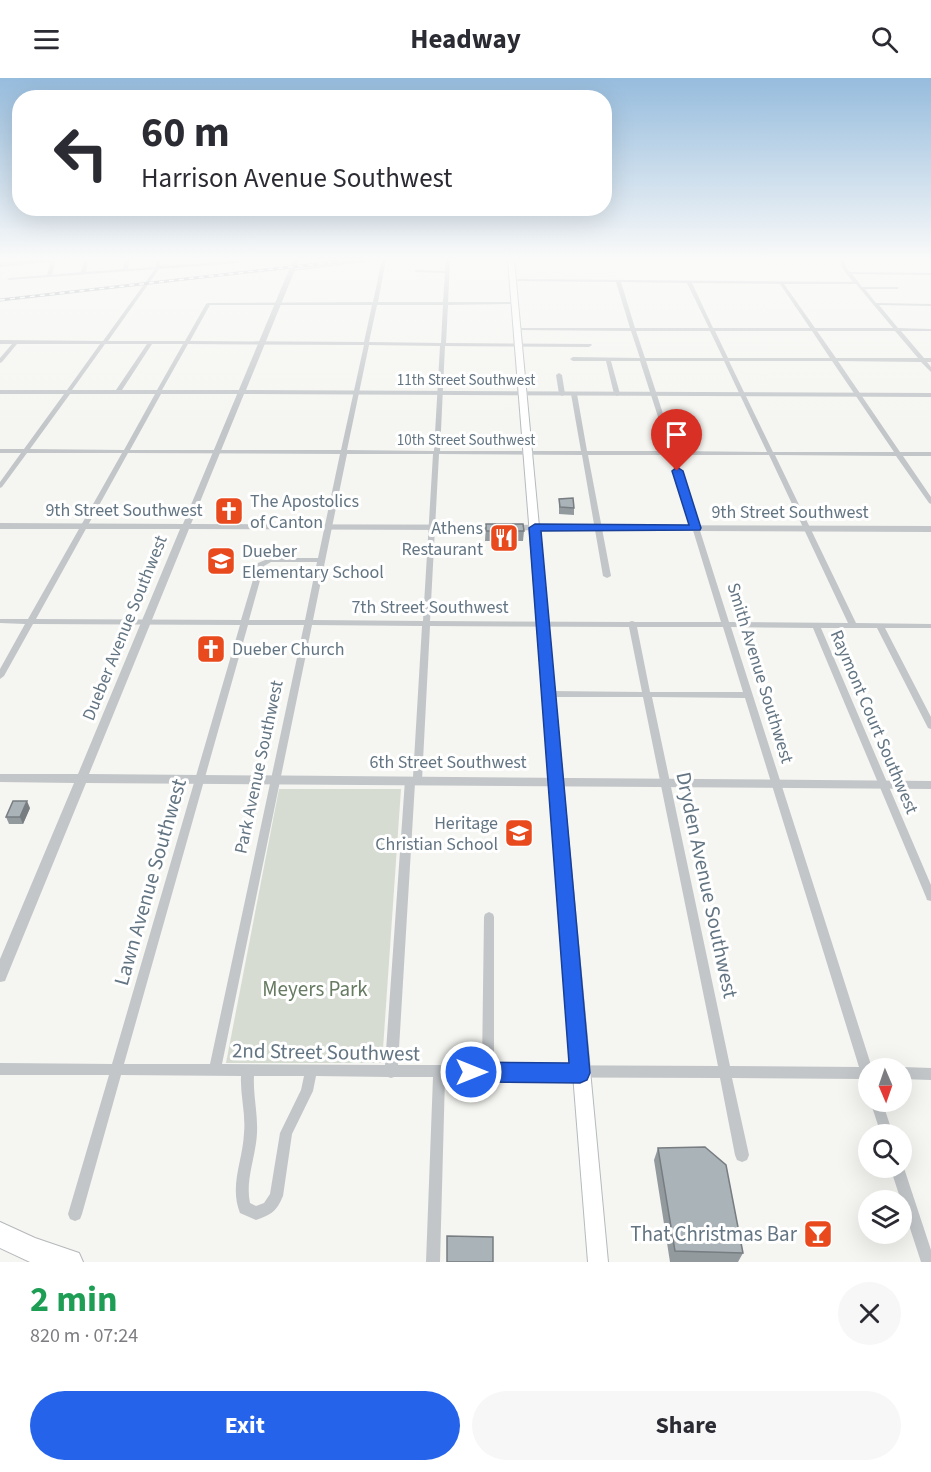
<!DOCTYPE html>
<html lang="en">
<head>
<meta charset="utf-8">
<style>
	:root { --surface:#fff; --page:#f7f7f7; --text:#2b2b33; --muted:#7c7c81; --accent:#2563eb }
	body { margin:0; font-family:"Source Sans 3",sans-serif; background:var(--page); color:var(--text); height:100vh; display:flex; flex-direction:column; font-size:22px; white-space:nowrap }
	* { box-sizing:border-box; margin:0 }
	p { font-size:20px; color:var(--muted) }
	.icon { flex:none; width:33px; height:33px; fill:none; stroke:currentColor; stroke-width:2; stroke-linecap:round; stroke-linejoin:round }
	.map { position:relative; height:1184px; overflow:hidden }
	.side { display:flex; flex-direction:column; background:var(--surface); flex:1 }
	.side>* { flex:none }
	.top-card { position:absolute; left:12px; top:12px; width:600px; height:126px; border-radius:24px; box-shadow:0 6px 24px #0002; background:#fff; color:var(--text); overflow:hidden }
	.needle { width:39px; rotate:178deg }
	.controls { position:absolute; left:858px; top:980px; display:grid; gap:12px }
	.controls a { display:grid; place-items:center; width:54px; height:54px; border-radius:50%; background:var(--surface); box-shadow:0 6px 24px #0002; font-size:30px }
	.pin { position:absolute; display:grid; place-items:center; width:51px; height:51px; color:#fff; margin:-62px -26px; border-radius:50% 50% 50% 0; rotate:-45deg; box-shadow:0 0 6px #0007 }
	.pin .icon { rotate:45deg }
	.me { position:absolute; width:66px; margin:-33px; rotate:90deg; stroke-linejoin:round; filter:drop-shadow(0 0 4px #0008) }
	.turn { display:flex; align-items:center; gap:21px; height:126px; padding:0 30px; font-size:27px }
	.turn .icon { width:78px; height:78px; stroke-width:2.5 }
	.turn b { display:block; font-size:42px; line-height:51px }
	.round { display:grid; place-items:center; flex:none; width:63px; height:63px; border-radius:32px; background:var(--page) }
	.head { display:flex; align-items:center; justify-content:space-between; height:102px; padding:0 30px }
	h1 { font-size:36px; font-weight:700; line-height:45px; color:#1e9e55 }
	.cta { display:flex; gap:12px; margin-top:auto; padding:12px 30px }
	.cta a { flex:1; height:69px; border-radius:36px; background:var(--accent); color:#fff; font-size:24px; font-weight:700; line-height:69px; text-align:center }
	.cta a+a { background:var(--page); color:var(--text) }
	header { display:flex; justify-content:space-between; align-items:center; height:78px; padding:0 30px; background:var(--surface); font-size:27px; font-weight:700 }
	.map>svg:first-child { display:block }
	.green { fill:#d6dcd2 }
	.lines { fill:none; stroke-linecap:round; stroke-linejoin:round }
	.secondary-casing { stroke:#b4babe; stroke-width:2 }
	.motorway-casing { stroke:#b5b8bb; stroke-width:2 }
	.minor { fill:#c2c6c9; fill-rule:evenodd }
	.tertiary { fill:#c2c6c9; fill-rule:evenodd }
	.secondary { fill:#fff; fill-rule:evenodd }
	.motorway { fill:#fff; fill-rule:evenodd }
	.rail-casing { stroke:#a0a7ad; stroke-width:3 }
	.rail { stroke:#fff; stroke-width:1.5; stroke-dasharray:5; stroke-linecap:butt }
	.wall { fill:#929a9e }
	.shaded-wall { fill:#777d81 }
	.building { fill:#aab3b8; stroke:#777d81; stroke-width:1.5 }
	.route { fill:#2563eb; stroke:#184099; stroke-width:1.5 }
	.labels { text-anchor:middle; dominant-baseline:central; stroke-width:6; stroke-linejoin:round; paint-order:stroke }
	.far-street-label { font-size:15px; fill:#637583; stroke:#fff }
	.poi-label { font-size:18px; fill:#637583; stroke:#fff; text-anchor:start }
	.street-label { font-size:18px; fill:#637583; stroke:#fff }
	.near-street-label { font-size:21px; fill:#637583; stroke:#fff }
	.near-park-label { font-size:21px; fill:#677a62; stroke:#fff }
	.near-poi-label { font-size:21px; fill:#637583; stroke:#fff; text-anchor:end }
</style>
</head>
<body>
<header><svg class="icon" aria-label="menu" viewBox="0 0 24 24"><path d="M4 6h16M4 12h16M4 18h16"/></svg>Headway<svg class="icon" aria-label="search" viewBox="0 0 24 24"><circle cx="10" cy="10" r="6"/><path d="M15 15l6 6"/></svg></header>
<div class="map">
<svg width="931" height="1184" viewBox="0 0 931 1184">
	<rect width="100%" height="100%" fill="#f5f5f1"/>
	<!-- green -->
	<path class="green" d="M279,711H401L382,985H226Z"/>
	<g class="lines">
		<!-- secondary casing -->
		<g class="secondary-casing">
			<path id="secondary" d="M508,182H514L608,1184H588Z"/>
		</g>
		<!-- motorway casing -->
		<g class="motorway-casing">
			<path id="motorway" d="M0,1144L35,1160L79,1175L83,1184H30L0,1170Z"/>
		</g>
		<!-- minor -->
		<path class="minor" d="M51,182L55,183L52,197L81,194L84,182H88L86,194L123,191L125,182H129L128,191L156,189V182H160V188L238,183L240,184L238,185L159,191L108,263H185L206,226L208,225L373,224L382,182H386L378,224H443L445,195L416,194L414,193L416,192L445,193L446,182H450L448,224H515L517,225L515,226L448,227L446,265L591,266L592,267L589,269L445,268L440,373H581L571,316L574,314L577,316L587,373H669L640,283H611L620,316L617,318L614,316L606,283H573L570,281L573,279L640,280L631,253L517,252L515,251L517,250H630L616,204L513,203H511V201L853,204L843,191L840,182H844L847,191L850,194L931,195V197L852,196L862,209H897L899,210L897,211H865L876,225L931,226V228L879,227L898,250L931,251V253H901L924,280H931V284H927L931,289V294L921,284L838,283L900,374H931V378H903L931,419V426L929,425L896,378L775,377L856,545L931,546V550H885L931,639V651L928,650L927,648L877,550H821L931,807V823L927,822L926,819L813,550L731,549L872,990H868V1004L863,1001L732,1000L749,1077L747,1082L742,1084L737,1082L735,1077L720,1000L445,999L440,1184H426L433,999H394L391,1000L388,999L316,998L313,1013L292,1056L283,1118C276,1134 272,1136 256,1142L240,1135C229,1108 243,1082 244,1055C246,1036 240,1017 241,998L121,997L82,1136L80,1141L75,1143L70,1141L68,1136L109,997H0V985L112,986L240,547L33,546L4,598L0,601V591L25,546L0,545V541H28L122,375H27L2,409L0,410V404L21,375H0V371H24L64,316H0V312H67L100,266H17L2,284L0,285V280L12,266H0V262L103,263L155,191L9,202L7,201L9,200L47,197ZM621,204L687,205L709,250H635ZM692,205L780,206L810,250H713ZM784,206H856L893,250H815ZM210,227H372L364,264L190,263ZM377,227H443L441,265L369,264ZM636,253H710L723,280H645ZM715,253H812L830,280H728ZM817,253H895L918,280H836ZM105,266H147L116,312H72ZM152,266H183L157,312H122ZM188,266L364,267L341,372H130L161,316H242L245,314L242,312H162ZM369,267L440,268L434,373L347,372ZM646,283H724L767,374L675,373ZM729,283H832L894,374H773ZM70,316H155L124,372L30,371ZM128,375L340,376L318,480H270L258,485L241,542L36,541ZM347,376H433L423,543L313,542ZM439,376L582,377L603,498L607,500L611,498L588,377H670L721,544H635L632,543L629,544L430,543ZM676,377H769L848,545L729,544ZM271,484H317L305,542H249L264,488ZM248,547H304L210,986H124ZM312,547L422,548L413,699L407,700L405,702L385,987L222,986ZM430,548L629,549L642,614L549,613L545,616L549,619H643L718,988L494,987V839L493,836L489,834L485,836L484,839L482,987H398L415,705L420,704L422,702ZM637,549H723L743,614H650ZM652,619L745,620L859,989L730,988ZM254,998H304L301,1012L280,1055L270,1116L264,1125L256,1128L250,1125C245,1102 256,1078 257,1055C258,1036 253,1017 254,998Z
			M365,182H381L292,193L290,192Z
			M559,295L562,297L565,316L562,318L559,316L556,297Z
			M902,989L931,990V1002L902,1001V990H900Z
			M870,1023H882L893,1056H881Z
			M902,1084L931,1172V1184H921L890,1089H902Z"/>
		<!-- tertiary -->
		<path class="tertiary" d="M40,182H67L0,189V185Z
			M293,182H299L246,312L931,315V319L244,316L191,446L931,448V454L189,451L89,696L931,703V711L86,705L7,898L5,903L0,904V881L74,705L0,704V696H78L180,451H0V445L183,446Z"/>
		<!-- secondary -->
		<use href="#secondary" class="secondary"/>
		<!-- motorway -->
		<use href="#motorway" class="motorway"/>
		<!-- rail casing -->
		<g class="rail-casing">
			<path id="rail" d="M0,222L353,182"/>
		</g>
		<!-- rail -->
		<use href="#rail" class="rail"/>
	</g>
	<!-- wall -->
	<path class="wall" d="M559,421L574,430V437L559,436Z
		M486,446L524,453L523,463H485Z
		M30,730L23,746H9L6,739Z
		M658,1070L743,1175L738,1184H670L654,1082Z"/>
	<!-- shaded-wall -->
	<path class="shaded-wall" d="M27,723L30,730L23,746L20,739Z"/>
	<!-- building -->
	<path class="building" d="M573,420L574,430L560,429L559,421Z
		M486,446H523L524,453H486Z
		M13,723H27L20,739H6Z
		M705,1069L726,1087L743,1175L675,1173L658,1070Z
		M447,1158L493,1159V1184H447Z"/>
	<!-- sky -->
	<linearGradient id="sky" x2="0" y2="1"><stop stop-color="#96bcdd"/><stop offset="0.52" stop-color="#fafaf9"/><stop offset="1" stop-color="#fafaf9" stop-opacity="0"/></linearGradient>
	<rect width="931" height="348" fill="url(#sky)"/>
	<!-- route -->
	<path class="route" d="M677,389L683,393L701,450L700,452L541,453L590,995L587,1002L580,1005L471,1004L464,1001L461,994L464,987L471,984L569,985L529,450L535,446L689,447L672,393Z"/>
	<!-- icons -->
	<defs>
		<g id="church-square" transform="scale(1.5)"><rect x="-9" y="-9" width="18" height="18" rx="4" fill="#e84a1e" stroke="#fff"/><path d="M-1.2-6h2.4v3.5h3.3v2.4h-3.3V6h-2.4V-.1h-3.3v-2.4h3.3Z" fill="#fff"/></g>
		<g id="restaurant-square" transform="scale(1.5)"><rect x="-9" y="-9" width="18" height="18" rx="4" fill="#e84a1e" stroke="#fff"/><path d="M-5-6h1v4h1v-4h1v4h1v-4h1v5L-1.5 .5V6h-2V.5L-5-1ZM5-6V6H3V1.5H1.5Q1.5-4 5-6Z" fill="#fff"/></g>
		<g id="school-square" transform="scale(1.5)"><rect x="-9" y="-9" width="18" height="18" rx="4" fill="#e84a1e" stroke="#fff"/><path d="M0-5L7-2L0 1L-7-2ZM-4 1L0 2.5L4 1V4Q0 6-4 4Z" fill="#fff"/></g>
		<g id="bar-square" transform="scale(1.5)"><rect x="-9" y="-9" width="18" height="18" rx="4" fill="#e84a1e" stroke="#fff"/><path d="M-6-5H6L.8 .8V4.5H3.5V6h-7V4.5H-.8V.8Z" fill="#fff"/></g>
	</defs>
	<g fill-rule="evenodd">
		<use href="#church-square" x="229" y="433"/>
		<use href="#restaurant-square" x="504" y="460"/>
		<use href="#school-square" x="221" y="483"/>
		<use href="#church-square" x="211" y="571"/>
		<use href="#school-square" x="519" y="755"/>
		<use href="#bar-square" x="818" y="1156"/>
	</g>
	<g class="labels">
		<!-- far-street labels -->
		<g class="far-street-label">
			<text x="466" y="302">11th Street Southwest</text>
			<text x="466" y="362">10th Street Southwest</text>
		</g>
		<!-- poi labels -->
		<g class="poi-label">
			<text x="250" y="423">The Apostolics<tspan x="250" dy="21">of Canton</tspan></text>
			<text x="483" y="450" text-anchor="end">Athens<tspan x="483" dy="21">Restaurant</tspan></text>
			<text x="242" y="473">Dueber<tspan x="242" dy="21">Elementary School</tspan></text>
			<text x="232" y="571">Dueber Church</text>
			<text x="498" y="745" text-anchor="end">Heritage<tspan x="498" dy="21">Christian School</tspan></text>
		</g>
		<!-- street labels -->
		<g class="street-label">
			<text x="124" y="432">9th Street Southwest</text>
			<text x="790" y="434">9th Street Southwest</text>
			<text x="430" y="529">7th Street Southwest</text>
			<text transform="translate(125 550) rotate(-68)">Dueber Avenue Southwest</text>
			<text transform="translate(760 595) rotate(73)">Smith Avenue Southwest</text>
			<text transform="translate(874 644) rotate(67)">Raymont Court Southwest</text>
			<text x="448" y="684">6th Street Southwest</text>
			<text transform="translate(259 689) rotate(-78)">Park Avenue Southwest</text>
		</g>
		<!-- near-street labels -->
		<g class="near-street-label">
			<text transform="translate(150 804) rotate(-74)">Lawn Avenue Southwest</text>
			<text transform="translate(707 807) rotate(78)">Dryden Avenue Southwest</text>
			<text transform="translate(326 974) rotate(1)">2nd Street Southwest</text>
		</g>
		<!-- near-park labels -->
		<g class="near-park-label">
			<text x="315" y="911">Meyers Park</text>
		</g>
		<!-- near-poi labels -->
		<g class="near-poi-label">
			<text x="797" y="1156">That Christmas Bar</text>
		</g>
	</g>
</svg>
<div class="controls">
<a><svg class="needle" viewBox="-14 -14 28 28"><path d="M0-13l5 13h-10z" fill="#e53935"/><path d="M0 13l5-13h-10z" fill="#7c7c81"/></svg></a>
<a><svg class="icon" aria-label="search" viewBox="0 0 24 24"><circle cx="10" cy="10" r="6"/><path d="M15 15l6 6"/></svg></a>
<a><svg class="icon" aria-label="layers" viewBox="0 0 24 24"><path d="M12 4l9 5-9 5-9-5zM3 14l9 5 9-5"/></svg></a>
</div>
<div class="pin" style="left:677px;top:393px;background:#d93025"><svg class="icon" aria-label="arrive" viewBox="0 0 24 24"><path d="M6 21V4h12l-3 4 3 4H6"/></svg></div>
<svg class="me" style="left:471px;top:994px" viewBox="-20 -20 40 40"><circle r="17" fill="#2563eb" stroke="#fff" stroke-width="3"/><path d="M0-11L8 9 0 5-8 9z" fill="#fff"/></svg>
<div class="top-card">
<div class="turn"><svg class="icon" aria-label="left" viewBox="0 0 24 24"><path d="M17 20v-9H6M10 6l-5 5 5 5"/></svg><div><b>60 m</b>Harrison Avenue Southwest</div></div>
</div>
</div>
<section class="side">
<div class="head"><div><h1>2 min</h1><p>820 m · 07:24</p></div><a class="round"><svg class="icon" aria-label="close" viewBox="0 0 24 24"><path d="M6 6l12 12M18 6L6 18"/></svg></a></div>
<div class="cta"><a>Exit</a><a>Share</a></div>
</section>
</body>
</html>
